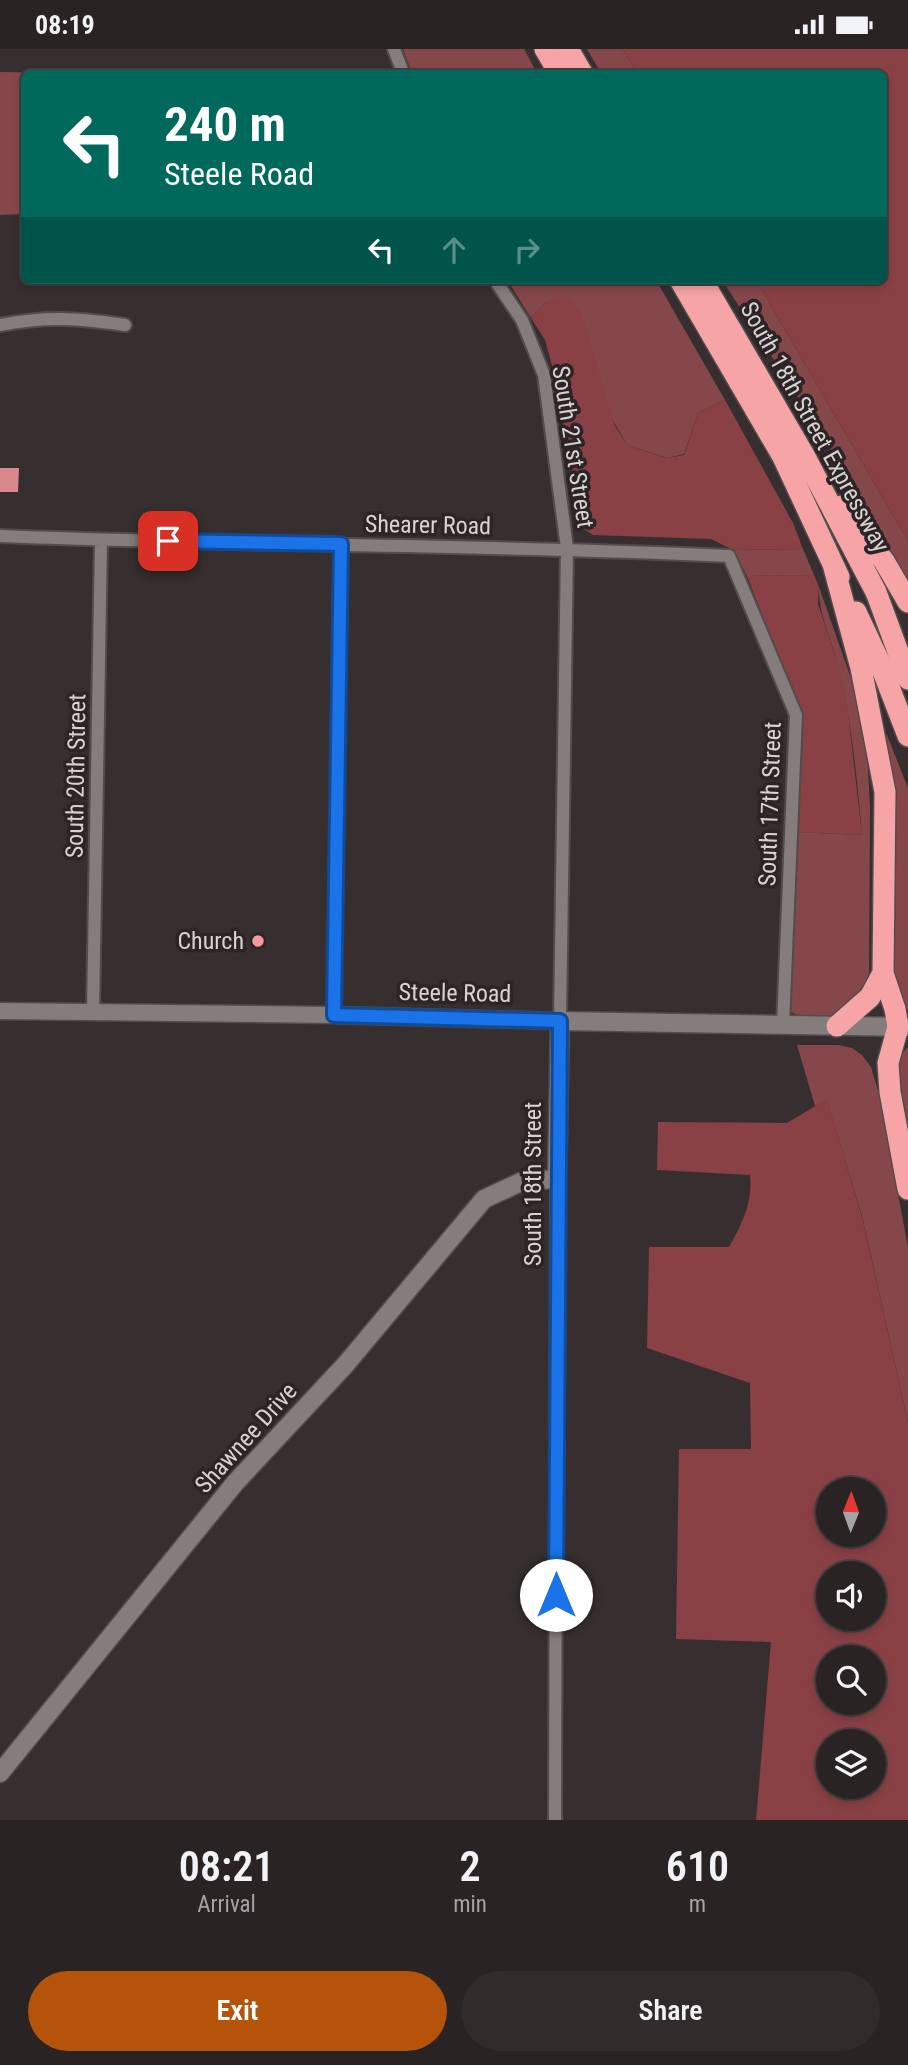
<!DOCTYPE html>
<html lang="en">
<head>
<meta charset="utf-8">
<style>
	:root { --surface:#292323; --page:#312b2b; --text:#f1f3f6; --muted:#a5a4a6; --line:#454041; --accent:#b45309 }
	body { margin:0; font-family:"Roboto Condensed",sans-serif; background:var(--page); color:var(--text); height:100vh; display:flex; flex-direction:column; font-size:26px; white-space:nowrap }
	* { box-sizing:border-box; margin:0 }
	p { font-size:23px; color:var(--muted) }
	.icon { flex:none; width:38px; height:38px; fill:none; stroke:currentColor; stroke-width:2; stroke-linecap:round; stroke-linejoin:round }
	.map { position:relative; height:1771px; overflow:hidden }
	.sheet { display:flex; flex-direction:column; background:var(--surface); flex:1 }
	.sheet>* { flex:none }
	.guide { position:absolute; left:21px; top:21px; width:866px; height:214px; border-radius:10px; box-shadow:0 4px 10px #0003,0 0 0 2px var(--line); background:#00695c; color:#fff; overflow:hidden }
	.needle { width:46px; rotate:1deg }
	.fabs { position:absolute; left:816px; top:1428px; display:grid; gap:14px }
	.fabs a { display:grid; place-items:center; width:70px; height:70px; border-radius:50%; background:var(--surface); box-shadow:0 4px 10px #0003,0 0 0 2px var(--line); font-size:35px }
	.pin { position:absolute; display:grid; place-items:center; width:60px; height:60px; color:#fff; margin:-30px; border-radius:14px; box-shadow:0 4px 10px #0006 }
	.me { position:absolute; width:77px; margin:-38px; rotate:0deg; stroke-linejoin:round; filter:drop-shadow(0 0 5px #0008) }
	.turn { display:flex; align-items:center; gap:24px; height:147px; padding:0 28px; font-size:32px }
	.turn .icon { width:91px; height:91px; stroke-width:2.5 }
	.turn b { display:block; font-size:49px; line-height:60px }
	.lanes { display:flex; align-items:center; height:66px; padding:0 28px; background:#0003; justify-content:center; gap:35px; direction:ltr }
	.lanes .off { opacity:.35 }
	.eta { display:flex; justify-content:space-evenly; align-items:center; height:119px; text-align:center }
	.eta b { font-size:42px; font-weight:600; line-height:49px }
	.primary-button { display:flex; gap:14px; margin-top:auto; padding:14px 28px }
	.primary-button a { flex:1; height:80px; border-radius:42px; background:var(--accent); color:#fff; font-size:28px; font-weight:600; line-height:80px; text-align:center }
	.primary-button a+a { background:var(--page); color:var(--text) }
	.status { display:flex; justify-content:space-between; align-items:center; height:49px; padding:0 35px; background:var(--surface); direction:ltr }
	.status svg { height:19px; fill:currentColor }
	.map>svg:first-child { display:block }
	.green { fill:#85474a }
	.forest { fill:#894145; fill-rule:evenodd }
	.building { fill:#d9888b }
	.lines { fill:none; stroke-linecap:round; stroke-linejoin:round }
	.minor-casing { stroke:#524c4c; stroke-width:16 }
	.tertiary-casing { stroke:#524c4c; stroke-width:19 }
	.secondary-casing { stroke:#524c4c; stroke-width:21 }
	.motorway-casing { stroke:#524c4c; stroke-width:24 }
	.minor { stroke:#857c7c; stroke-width:12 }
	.tertiary { stroke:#857c7c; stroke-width:16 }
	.secondary { stroke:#857c7c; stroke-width:18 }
	.motorway { stroke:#f6a4a6; stroke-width:21 }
	.route-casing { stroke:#114b97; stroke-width:18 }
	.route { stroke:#1a73e8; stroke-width:12 }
	.poi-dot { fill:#f59b9d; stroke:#2d2525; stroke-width:2.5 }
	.labels { text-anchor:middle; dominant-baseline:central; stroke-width:7; stroke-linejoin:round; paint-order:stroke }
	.street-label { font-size:24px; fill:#d8d3d3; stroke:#2d2525 }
	.poi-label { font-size:24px; fill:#d8d3d3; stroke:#2d2525; text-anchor:end }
</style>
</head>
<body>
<div class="status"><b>08:19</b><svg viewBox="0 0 49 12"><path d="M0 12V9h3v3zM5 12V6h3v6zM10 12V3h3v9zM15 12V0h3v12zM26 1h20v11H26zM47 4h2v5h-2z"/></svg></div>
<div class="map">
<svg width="908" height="1771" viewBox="0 0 908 1771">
	<rect width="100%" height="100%" fill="#372f2f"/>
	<!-- green -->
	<path class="green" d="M403,0H524L537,24H412Z
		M587,0H623L637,24H601Z
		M0,23L67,24H24V165L0,166Z
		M507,231H656L725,351L698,364L684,405L667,409L627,396L546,253L531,269Z
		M722,231H756L908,492V532L808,363Z
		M803,500L814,526L747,527L733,501Z
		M819,538L853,635L862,667L867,702L870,758L869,923C861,955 845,970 811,967C802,967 797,967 790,962L796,783L862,786C857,730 852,675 839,621C833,592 818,567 819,538Z
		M887,686L908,739V961L902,953L892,925L884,688Z
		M797,996H839L852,999L862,1006L871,1018L879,1045L908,1198V1373L863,1171L827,1051L815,1057Z
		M908,998V1098C903,1071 886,1018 908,998Z"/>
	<!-- forest -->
	<path class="forest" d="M623,0H908V492L756,231H884V24H637Z
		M561,247L569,249L581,263L615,377L627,396L666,409L684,406L698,364L725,351L793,474L803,500L733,501L711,490L593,486L581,478L556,331L545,291L531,269L546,253Z
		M814,526L819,538L818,555L839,618L848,663L862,786L796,783L802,682L794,647L747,527Z
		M827,1050L863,1172L908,1373V1771H756L771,1593L676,1590L679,1400H751L750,1334L647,1299L649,1198H729C742,1175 753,1153 750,1126L657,1121L658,1073L787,1074ZM828,1440H873V1486H828ZM873,1524V1570H828V1524ZM828,1608H873V1654H828ZM828,1692H873V1738H828Z"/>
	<!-- building -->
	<path class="building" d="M0,419H19L18,443H0Z"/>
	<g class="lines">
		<!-- minor casing -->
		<g class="minor-casing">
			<path id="minor" d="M394,0L403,24
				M495,231L522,271L544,326L567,499L560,972
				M0,276C46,267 78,269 125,276
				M0,487C243,497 486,495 729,507L796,666L783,976
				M93,963L101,491
				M334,966L341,495
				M555,1771L557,1130"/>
		</g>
		<!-- tertiary casing -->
		<g class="tertiary-casing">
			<path id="tertiary" d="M0,962L334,966L560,972"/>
		</g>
		<!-- secondary casing -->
		<g class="secondary-casing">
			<path id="secondary" d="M0,1724L235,1434L346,1315L484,1150L523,1132L557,1130L560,972L908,978"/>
		</g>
		<!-- motorway casing -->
		<g class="motorway-casing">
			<path id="motorway" d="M545,0L559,24
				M568,0L582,24
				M680,231L783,408L839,528
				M702,231L804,406L876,543L908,630
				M842,457L884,512L908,553
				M833,515L861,619L885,743L883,924L895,960L898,978L888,1014L890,1043L908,1140
				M856,563L879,612L908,687
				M837,977L870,948L883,924"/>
		</g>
		<!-- minor -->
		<use href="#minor" class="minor"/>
		<!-- tertiary -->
		<use href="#tertiary" class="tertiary"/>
		<!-- secondary -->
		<use href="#secondary" class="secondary"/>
		<!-- motorway -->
		<use href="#motorway" class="motorway"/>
	</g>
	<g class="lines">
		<!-- route casing -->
		<g class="route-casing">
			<path id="route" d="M168,492L341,495L334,966L560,972L556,1546"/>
		</g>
		<!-- route -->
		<use href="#route" class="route"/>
	</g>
	<!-- markers -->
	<circle class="poi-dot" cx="258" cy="892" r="7"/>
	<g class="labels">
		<!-- street labels -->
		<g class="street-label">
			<text transform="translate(815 378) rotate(61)">South 18th Street Expressway</text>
			<text transform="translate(573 398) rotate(81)">South 21st Street</text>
			<text transform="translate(428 476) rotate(1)">Shearer Road</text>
			<text transform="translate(76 727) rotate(-89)">South 20th Street</text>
			<text transform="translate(770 755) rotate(-88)">South 17th Street</text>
			<text transform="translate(455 944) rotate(1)">Steele Road</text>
			<text transform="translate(533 1135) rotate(-90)">South 18th Street</text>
			<text transform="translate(246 1389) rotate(-48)">Shawnee Drive</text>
		</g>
		<!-- poi labels -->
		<g class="poi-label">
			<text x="244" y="892">Church</text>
		</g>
	</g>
</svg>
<div class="fabs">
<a><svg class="needle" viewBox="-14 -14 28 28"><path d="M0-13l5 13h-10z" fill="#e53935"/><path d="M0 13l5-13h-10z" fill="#a5a4a6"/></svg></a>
<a><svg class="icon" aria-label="sound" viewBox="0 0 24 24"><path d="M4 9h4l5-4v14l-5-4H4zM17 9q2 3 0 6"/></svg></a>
<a><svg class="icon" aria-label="search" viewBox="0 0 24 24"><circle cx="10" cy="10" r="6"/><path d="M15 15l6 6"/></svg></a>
<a><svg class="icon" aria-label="layers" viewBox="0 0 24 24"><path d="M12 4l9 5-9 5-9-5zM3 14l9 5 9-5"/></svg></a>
</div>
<div class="pin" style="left:168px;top:492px;background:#d93025"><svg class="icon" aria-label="arrive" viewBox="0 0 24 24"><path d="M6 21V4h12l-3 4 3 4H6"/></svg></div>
<svg class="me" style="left:556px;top:1546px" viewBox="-20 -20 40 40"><circle r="19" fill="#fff"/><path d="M0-13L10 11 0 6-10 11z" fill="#1a73e8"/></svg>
<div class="guide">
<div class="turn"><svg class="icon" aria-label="left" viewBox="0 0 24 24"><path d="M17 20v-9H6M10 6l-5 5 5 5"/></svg><div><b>240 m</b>Steele Road</div></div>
<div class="lanes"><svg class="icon" aria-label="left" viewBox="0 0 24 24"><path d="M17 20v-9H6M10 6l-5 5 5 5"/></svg><svg class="icon off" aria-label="ahead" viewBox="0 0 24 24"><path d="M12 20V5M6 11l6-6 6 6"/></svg><svg class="icon off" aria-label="right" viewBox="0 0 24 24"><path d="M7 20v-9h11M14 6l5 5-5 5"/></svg></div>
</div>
</div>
<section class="sheet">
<div class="eta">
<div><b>08:21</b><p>Arrival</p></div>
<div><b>2</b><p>min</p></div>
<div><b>610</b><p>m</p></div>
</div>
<div class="primary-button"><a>Exit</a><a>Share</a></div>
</section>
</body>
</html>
